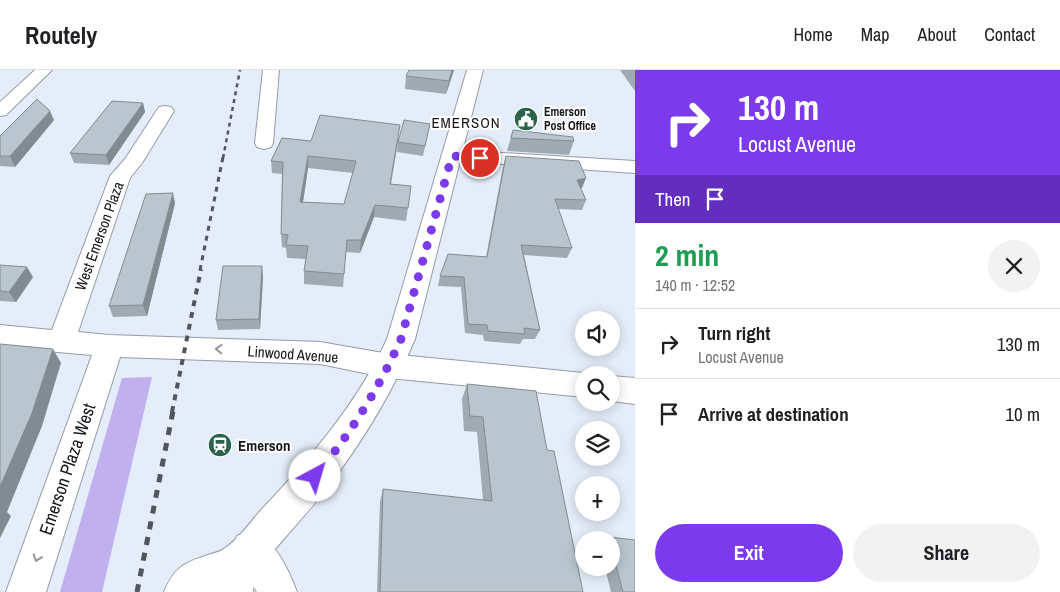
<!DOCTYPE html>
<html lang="en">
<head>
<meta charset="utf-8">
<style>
	:root { --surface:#fff; --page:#f2f2f2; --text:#202124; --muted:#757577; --line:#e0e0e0; --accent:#7c3aed }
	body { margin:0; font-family:"Archivo Narrow",sans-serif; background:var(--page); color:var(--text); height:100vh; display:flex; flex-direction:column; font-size:19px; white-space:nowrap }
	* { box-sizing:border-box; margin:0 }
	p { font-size:16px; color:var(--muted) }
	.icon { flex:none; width:28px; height:28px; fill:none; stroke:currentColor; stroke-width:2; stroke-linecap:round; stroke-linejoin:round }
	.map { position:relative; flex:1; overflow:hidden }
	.side { display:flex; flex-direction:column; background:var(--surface); width:425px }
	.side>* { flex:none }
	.banner { background:#7c3aed; color:#fff; overflow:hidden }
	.fabs { position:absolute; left:575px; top:241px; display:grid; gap:10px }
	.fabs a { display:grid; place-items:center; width:45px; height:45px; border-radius:50%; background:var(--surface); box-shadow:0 2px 12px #0003; font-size:25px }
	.pin { position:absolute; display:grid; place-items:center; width:42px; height:42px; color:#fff; margin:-21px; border:2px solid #fff; border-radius:50%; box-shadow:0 1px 5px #0007 }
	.me { position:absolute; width:55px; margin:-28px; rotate:39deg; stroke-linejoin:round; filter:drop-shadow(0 0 4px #0008) }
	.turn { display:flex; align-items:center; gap:18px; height:105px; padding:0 20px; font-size:22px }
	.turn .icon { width:65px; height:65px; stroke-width:2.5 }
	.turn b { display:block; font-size:35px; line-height:42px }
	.then { display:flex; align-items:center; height:48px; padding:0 20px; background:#0003; gap:10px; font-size:19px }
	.round { display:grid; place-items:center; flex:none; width:52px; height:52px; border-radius:26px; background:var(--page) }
	.headline { display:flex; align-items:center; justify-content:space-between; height:85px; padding:0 20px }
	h1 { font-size:30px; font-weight:700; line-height:38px; color:#1e9e55 }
	.cta { display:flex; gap:10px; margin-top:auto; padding:10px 20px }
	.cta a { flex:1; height:58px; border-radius:30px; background:var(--accent); color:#fff; font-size:20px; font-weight:700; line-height:58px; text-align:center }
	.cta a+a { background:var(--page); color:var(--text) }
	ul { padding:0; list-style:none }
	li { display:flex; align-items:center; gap:15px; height:70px; padding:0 20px; border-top:1px solid var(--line) }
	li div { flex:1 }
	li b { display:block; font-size:19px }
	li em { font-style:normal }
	header { display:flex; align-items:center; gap:30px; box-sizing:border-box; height:70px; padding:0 25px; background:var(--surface); border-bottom:1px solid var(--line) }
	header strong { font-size:24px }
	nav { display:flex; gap:28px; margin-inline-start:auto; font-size:18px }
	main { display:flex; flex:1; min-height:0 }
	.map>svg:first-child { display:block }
	.green { fill:#c0b0ed }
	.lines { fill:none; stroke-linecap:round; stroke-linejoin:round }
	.minor-casing { stroke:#959ca8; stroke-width:2 }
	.major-casing { stroke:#959ca8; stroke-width:2 }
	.minor { fill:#fff; fill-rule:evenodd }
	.major { fill:#fff; fill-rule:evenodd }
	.rail-far3 { stroke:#51555c; stroke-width:2.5; stroke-dasharray:4 4; stroke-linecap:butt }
	.rail-far2 { stroke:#51555c; stroke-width:3; stroke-dasharray:5 5; stroke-linecap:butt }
	.rail-far1 { stroke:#51555c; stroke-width:4; stroke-dasharray:6 6; stroke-linecap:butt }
	.rail { stroke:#51555c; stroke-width:5; stroke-dasharray:8 8; stroke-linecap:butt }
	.wall { fill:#9faab2; fill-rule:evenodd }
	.shaded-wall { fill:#828b91 }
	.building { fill:#b9c6cf; stroke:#828b91; fill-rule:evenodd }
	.oneway { stroke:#969799 }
	.route { stroke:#7c3aed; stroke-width:9; stroke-dasharray:0 16.2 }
	.labels { text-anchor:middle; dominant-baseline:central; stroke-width:4; stroke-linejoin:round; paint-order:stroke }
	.far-poi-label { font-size:12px; font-weight:bold; fill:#15171c; stroke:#fff; text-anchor:start }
	.far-quarter-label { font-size:15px; letter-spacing:1px; fill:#15171c; stroke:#fff }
	.street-label { font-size:15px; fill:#15171c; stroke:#fff }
	.poi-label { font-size:15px; font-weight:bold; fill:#15171c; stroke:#fff; text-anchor:start }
	.near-street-label { font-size:18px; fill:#15171c; stroke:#fff }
</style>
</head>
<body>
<header>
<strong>Routely</strong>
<nav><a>Home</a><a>Map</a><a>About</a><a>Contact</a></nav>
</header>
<main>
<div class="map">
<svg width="635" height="522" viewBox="0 0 635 522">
	<rect width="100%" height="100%" fill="#e4edf9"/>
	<!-- green -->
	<path class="green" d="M152,307L102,522H60L122,308Z"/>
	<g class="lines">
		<!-- minor casing -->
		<g class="minor-casing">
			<path id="minor" d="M35,0H52L6,45L0,46V32Z
				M263,0H279L273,73L271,77L264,79L257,77L255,73Z
				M165,36L171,37L174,41L142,93L130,108L78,262L109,265L320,272L389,284L584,303L591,305H584V327L389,308L320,294L120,287L46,522H6L92,285L0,277V255L52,260L110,106L125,89L159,37Z
				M452,80L635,91V103L445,90L442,86L445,82Z
				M611,306L635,308V334L611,331Z
				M250,460C275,470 288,498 297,522H257L237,492L231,479L237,466Z"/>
		</g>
		<!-- major casing -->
		<g class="major-casing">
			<path id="major" d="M467,0H483L415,269C395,316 369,361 339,402C314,437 283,469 255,502L253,522H164C174,498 183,493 208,485C213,483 221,482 225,478C238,470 251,451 262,439C310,388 357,334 387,269Z"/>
		</g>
		<!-- minor -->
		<use href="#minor" class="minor"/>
		<!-- major -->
		<use href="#major" class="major"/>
		<!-- rail-far3 -->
		<path class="rail-far3" d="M223,88L240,0"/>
		<!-- rail-far2 -->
		<path class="rail-far2" d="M200,200L223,87"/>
		<!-- rail-far1 -->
		<path class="rail-far1" d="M172,342L201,199"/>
		<!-- rail -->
		<path class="rail" d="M137,522L173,341"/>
	</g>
	<!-- wall -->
	<path class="wall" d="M409,0H454L446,24L405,19L406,6Z
		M620,0H635V21Z
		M143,33L145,42L109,95L74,93L70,83Z
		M54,50L15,97L0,96V66Z
		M430,54L423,86L397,82L398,73L391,114L411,116L406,151L374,147L360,183L346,182L343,217L304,214V201L306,189L287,188L286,178L282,177L281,164L282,104L272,103L271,91L311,71L398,72ZM308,98L353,103L344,134L303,132Z
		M513,60L574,71L569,85L507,81Z
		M506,86L582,118H581L586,130L582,140L558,139L572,178L567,188L524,185L540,260L535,269H523L520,274L484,271L483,265L465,263L461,217L438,216L440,206L486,187L503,96Z
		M175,133L147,246L113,247L109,236Z
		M0,195L33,207L16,232L0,231Z
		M263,206L260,259L218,260L216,250Z
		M467,314L547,380L583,522H377L380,432L383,419L483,430L477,362L464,361L462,329Z
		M609,467L635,470V522H611L605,498H611V470H606Z"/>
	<!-- shaded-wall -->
	<path class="shaded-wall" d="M452,0H454L446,24L449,11Z
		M143,33L145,42L109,95L106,85Z
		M50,41L54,50L15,97L10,86Z
		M308,86V98L301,145L300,132Z
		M586,108L582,118L573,119L577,110Z
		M173,123L175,133L147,246L143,235Z
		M375,135L374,147L360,183L361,170Z
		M262,196L263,206L260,259L259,249Z
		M27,197L33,207L16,232L9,222Z
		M53,279L61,293L42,356L7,442L11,446L0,468V417Z"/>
	<!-- building -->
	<path class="building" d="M409,0H452L449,11L406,6Z
		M37,29L50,41L10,86H0V66Z
		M112,31L143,33L106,85L70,83Z
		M320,45L400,55L390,114L411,116L408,138L375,135L361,170H347L344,204L304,201L308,176L286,175L288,165L281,164L283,92L271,91L282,68L311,71ZM308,86L356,91L344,134L300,132Z
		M404,50L430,54L425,76L398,72Z
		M513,60L573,67L574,71L511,68Z
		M506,86L579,91L586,108L577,110L586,130L555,129L572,178L521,175L540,260L524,258L525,264L488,261L487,255L468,254L464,207L440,206L448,184L487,187Z
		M173,123L143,235L109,236L146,124Z
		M0,195L27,197L9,222L0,221Z
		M223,196H262L259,249L216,250Z
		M0,274L53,279L32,343L0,417Z
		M467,314L536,321L547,380L554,381L583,522H380L383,419L492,431L483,347L470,346Z
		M609,467L635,470V522H623L611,477V470H610Z"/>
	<!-- one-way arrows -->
	<defs><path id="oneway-chevron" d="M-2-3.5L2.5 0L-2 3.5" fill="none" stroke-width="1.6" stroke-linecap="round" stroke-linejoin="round" transform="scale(1.25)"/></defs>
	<g class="oneway">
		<use href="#oneway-chevron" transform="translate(219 279) rotate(-178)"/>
		<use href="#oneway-chevron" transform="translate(37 488) rotate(109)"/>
	</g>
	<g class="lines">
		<!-- route -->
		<path class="route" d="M315,406C350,365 379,318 401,269L452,86L480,88"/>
	</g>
	<!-- icons -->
	<defs>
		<g id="civic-disc" transform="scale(1.25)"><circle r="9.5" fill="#2b634b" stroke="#fff"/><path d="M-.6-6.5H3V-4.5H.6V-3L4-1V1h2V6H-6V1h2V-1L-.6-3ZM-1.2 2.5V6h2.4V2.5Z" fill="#fff"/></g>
		<g id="station-disc" transform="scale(1.25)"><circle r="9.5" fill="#2b634b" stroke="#fff"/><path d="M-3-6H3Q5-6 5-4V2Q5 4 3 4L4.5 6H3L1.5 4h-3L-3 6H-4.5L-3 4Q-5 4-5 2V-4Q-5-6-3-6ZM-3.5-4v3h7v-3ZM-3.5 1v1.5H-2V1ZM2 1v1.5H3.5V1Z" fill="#fff"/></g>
	</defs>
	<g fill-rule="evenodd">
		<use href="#civic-disc" x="526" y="49"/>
		<use href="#station-disc" x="220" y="375"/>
	</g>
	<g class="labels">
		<!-- far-poi labels -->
		<g class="far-poi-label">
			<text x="544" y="42">Emerson<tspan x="544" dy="14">Post Office</tspan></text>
		</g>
		<!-- far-quarter labels -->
		<g class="far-quarter-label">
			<text x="466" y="52">EMERSON</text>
		</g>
		<!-- street labels -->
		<g class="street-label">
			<text transform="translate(99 166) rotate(-70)">West Emerson Plaza</text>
			<text transform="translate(293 284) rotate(4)">Linwood Avenue</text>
		</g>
		<!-- poi labels -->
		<g class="poi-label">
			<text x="238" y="375">Emerson</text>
		</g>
		<!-- near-street labels -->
		<g class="near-street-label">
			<text transform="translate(67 399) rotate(-71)">Emerson Plaza West</text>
		</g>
	</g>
</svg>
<div class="fabs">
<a><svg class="icon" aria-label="sound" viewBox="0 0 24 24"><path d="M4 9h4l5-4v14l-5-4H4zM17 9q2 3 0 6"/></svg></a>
<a><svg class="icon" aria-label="search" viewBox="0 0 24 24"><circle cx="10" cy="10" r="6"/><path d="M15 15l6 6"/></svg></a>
<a><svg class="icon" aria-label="layers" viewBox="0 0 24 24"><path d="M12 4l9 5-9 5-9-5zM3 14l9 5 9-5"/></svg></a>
<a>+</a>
<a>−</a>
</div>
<div class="pin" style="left:480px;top:88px;background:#d93025"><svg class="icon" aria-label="arrive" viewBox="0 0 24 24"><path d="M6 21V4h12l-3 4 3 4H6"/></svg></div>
<svg class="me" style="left:315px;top:406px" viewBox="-20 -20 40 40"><circle r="19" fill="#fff"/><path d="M0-13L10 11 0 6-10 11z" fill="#7c3aed"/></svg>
</div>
<section class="side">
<div class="banner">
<div class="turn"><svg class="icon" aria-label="right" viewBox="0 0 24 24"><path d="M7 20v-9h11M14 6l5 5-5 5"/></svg><div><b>130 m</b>Locust Avenue</div></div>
<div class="then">Then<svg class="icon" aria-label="arrive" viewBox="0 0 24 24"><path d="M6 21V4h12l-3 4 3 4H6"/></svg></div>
</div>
<div class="headline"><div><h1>2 min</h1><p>140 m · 12:52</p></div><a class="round"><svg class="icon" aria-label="close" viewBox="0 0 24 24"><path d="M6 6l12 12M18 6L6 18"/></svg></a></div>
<ul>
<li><svg class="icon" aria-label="right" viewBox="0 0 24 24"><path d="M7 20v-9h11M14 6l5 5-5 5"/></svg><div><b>Turn right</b><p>Locust Avenue</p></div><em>130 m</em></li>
<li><svg class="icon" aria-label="arrive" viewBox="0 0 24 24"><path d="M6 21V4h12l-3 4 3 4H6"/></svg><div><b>Arrive at destination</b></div><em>10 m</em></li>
</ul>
<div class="cta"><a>Exit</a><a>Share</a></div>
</section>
</main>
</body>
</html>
